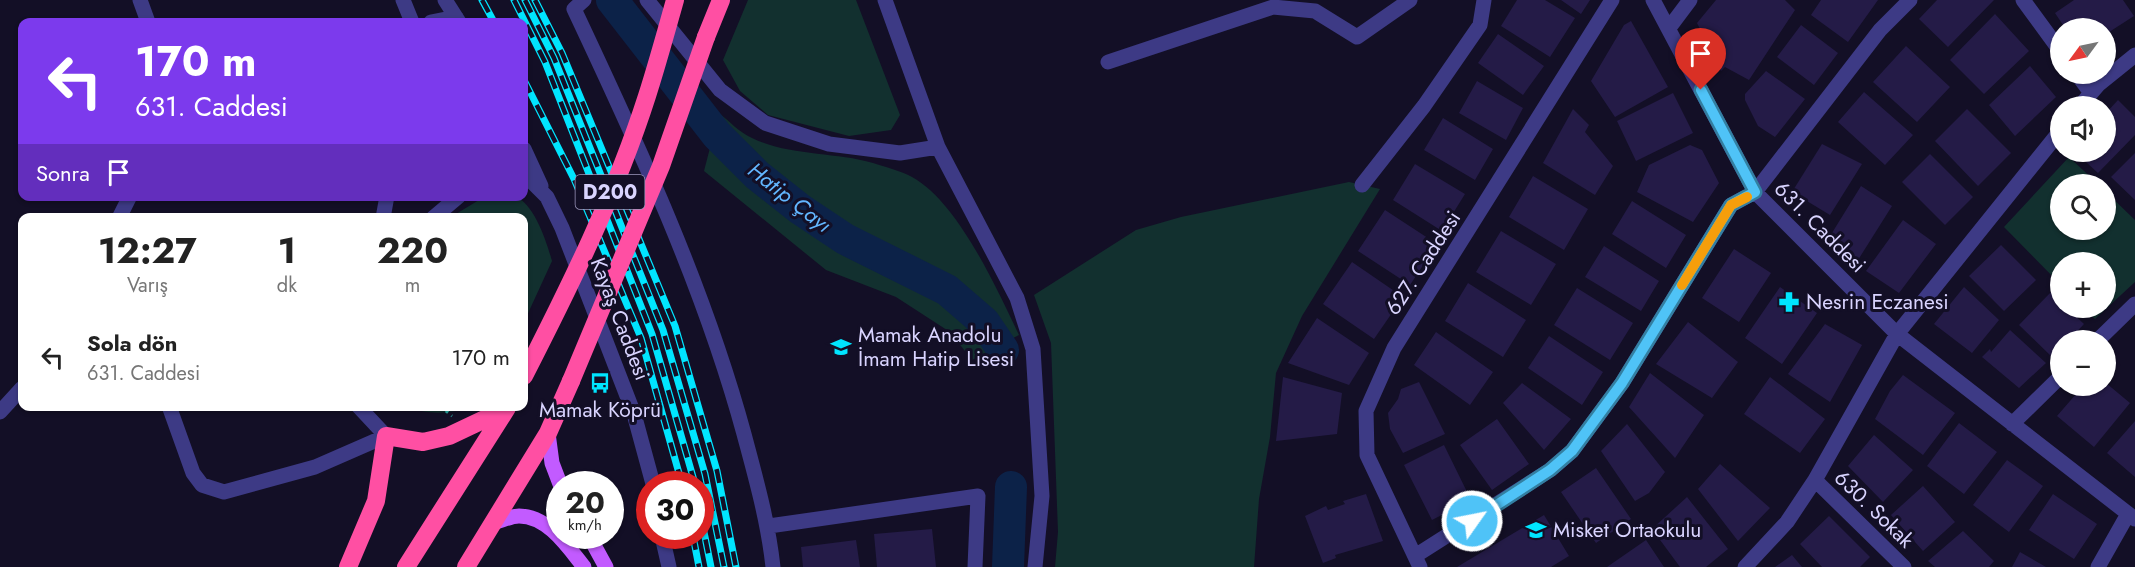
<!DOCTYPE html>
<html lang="tr">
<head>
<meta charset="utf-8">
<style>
	:root { --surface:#fff; --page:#f6f6f6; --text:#222; --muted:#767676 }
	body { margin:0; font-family:Jost,sans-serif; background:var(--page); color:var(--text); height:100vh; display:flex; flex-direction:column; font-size:22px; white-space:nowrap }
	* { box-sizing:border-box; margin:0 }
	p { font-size:20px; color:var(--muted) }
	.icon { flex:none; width:33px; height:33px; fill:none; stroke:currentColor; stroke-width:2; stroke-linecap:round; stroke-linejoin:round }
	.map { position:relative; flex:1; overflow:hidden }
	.side { position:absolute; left:18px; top:213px; width:510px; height:198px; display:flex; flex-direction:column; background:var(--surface); border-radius:12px; box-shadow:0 2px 4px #0004 }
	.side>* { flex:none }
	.hud { position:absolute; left:18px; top:18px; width:510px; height:183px; border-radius:12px; box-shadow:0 2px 4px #0004; background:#7c3aed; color:#fff; overflow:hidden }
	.needle { width:39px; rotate:237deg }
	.controls { position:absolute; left:2050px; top:18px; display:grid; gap:12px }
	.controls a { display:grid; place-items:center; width:66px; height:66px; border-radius:50%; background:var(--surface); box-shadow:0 2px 4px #0004; font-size:30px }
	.speed { position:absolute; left:546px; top:471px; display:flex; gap:12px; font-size:30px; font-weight:700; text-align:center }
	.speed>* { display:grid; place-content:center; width:78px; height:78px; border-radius:50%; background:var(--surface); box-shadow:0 2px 4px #0004; line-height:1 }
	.speed small { font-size:15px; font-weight:400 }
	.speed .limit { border:9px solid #d22; background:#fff; color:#111 }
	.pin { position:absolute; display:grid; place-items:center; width:51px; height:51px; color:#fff; margin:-62px -26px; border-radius:50% 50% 50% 0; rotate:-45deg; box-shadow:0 0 6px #0007 }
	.pin .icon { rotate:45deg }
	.me { position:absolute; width:66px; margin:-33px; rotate:57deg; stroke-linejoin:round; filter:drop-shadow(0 0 4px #0008) }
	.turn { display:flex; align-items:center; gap:21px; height:126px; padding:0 18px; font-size:27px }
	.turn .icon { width:78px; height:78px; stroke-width:2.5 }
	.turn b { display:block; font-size:42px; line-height:51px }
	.then { display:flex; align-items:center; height:57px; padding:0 18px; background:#0003; gap:12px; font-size:22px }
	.eta { display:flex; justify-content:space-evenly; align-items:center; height:102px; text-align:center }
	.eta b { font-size:36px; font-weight:700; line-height:42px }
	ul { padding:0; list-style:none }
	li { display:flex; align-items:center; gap:18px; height:84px; padding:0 18px }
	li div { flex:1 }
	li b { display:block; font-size:22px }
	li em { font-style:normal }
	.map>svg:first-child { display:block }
	.green { fill:#12302f }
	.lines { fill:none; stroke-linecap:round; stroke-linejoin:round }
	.river { stroke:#0c2248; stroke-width:32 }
	.building { fill:#241b47 }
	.path { stroke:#2fb8b0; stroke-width:3; stroke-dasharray:3 4.5; stroke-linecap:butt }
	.minor { stroke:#3d3a85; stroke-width:15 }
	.major { stroke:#c25bff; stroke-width:15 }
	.highway { stroke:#ff4fa3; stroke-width:18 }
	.rail-casing { stroke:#00e5ff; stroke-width:7 }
	.rail { stroke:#130f26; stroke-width:4.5; stroke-dasharray:14; stroke-linecap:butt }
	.highway-bridge { stroke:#ff4fa3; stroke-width:18 }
	.route-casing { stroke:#337fa1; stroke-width:15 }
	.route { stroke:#4fc3f7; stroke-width:10 }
	.slow { stroke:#f59e0b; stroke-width:10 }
	.labels { text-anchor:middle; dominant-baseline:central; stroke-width:6; stroke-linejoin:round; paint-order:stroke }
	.shield { fill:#130f26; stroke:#9e99be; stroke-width:1.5 }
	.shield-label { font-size:20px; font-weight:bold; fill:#d9d4ff }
	.street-label { font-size:21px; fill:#d9d4ff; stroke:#130f26 }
	.poi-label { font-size:21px; fill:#d9d4ff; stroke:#130f26; text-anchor:start }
	.water-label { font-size:22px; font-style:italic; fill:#62b6ff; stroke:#130f26 }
</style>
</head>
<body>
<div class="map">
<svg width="2135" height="567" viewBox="0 0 2135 567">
	<rect width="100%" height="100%" fill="#130f26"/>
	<!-- green -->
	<path class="green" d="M748,0H856L900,115L891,130L849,136L768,115L740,91L723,60Z
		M719,113C729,121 740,133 752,138C788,156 834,152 873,163C885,167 901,171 912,177C958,202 997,289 1019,335L972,360L950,332L896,297L826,270L704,171Z
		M2069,157L2098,184H2061V230H2106V192L2135,220V282L2095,319L2083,308H2106V262H2061V285L2004,227Z
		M1349,182L1380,189L1302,316L1276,373L1270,437L1259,499L1254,567H1055L1058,532L1051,343L1034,295L1136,230L1181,217Z
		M484,197C493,196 505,195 514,196C534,202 547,243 552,261L524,322V218L451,217Z
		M409,407V406L468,407C453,414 426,415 409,407Z"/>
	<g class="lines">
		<!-- river -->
		<path class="river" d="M612,0L717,135L757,175L800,209L845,239L947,290L984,322L1003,350
			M1008,567L1011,487"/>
	</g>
	<!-- building -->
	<path class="building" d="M1517,0H1545L1575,18L1550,57L1501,26Z
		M1561,0H1590L1581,14Z
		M1716,0H1785L1795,10L1749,80L1725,67L1721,71L1697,23Z
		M1821,0H1878L1848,42L1811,15Z
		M1937,0H1994L1948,47L1919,19Z
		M2074,0H2123L2134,16L2106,34V28H2065L2055,13Z
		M1995,14L2029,51L1984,94L1950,60Z
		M1631,21L1668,87L1615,117L1591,81L1624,25Z
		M1801,25L1838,53L1814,85L1777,57Z
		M1498,34L1544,66L1523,95L1478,63Z
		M1906,46L1950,87L1917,122L1873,82Z
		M2030,66L2056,97L2015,136L1989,105Z
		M1766,71L1805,99L1775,137L1758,126L1745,100V94Z
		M1477,81L1523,108L1506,140L1459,113Z
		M1864,92L1913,135L1885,165L1838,122Z
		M1673,93L1693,133L1636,161L1617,121Z
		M2118,100L2135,117V135L2098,173L2075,152H2106V113Z
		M1573,109L1589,125L1585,132L1613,166L1595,195L1543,163Z
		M1967,109L2011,153L1978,186L1935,141Z
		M1443,118L1493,149L1475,180L1424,150Z
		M1822,144L1862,164L1830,215L1792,192Z
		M1690,145L1702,150L1719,183L1693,222L1637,192L1649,165Z
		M2135,153V200L2111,177Z
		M1930,154L1973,197L1945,225L1902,182Z
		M1415,164L1465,194L1442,231L1393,200Z
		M1533,176L1588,209L1564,250L1509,217Z
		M1861,186L1892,206L1858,260L1827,241Z
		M1632,201L1686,235L1666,268L1612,234Z
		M1385,210L1437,244L1410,285L1358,251Z
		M1903,220L1936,244L1899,293L1866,271Z
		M1501,231L1556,264L1531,305L1476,272Z
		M2001,245L2036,280L2004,311L1969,276Z
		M1604,246L1659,281L1641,311L1585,277Z
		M1734,249L1771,273L1739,322L1702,298Z
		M1352,262L1403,297L1374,339L1323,304Z
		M1468,283L1526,320L1503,357L1445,321Z
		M1780,287L1817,313L1782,364L1745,338Z
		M1964,287L1999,320L1972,353L1934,324Z
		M1577,288L1633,323L1610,360L1554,325Z
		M2051,292L2061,302V308H2067L2084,324L2069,340H2061V348L2052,357L2019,325Z
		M1317,318L1369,353L1349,385L1288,363Z
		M1688,322L1738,362L1712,398L1656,364Z
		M1825,324L1862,345L1830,402L1788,374Z
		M2010,330L2046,363L2019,388L1982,357L1990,349L1991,352Z
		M1436,332L1493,372L1470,405L1414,365Z
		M1549,336L1603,372L1582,405L1528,368Z
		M1650,373L1704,415L1675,458L1629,407Z
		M1903,375L1955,413L1923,455L1875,419L1890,391Z
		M1283,377L1342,393L1337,434L1276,441Z
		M1770,377L1825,419L1800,453L1744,414Z
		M1419,382L1445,434L1403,453L1390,429L1388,413L1398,399L1401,389Z
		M1522,383L1571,419L1544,450L1503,403Z
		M2106,383L2130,403L2094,447L2057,416L2083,386H2106Z
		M1497,419L1529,464L1492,490L1460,445Z
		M2135,421V477L2107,453Z
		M1959,423L1997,452L1964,494L1927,466Z
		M1627,424L1665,472L1649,493L1635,501L1601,451Z
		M1874,435L1913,470L1883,502L1848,466Z
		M1444,445L1471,500L1432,520L1404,465Z
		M2007,460L2043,486L2009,532L1973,505Z
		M1720,464L1770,508L1738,541L1698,489Z
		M1596,468L1631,519L1596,543L1561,492Z
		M1923,486L1955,522L1923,551L1891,515Z
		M1366,494L1383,541L1335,555L1336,558L1323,563L1305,516L1326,506L1328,510L1345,504L1343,501Z
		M2053,494L2097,524L2074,559L2029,530Z
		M1687,497L1728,549L1706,567H1680L1652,529Z
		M1544,515L1569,556L1551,567H1457Z
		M1829,516L1870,557L1860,567H1822L1800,544Z
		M932,529L936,567H877L874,534Z
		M1963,531L1994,561L1989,567H1935L1928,561Z
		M856,540L860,567H803L801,547Z
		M1646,540L1664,567H1607Z
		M2020,552L2046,567H2012Z
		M1792,555L1802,567H1775Z"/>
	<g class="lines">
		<!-- path -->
		<path class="path" d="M440,406L452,416"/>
		<!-- minor -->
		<path class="minor" d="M140,0L148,22
			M403,0L412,22
			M445,0L459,22
			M584,0L574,9C639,147 704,287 744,434C756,479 768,521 773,567
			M647,0L720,90L765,123L829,144L900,153L938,147
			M885,0L938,147L1017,298L1033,349L1042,496L1035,567
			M1653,0L1755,192L1897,334L2135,519
			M2023,0L2061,52
			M431,22L456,17
			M1669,28L1690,0
			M1108,62L1273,7L1315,11L1357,37L1410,0
			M2077,74L2091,93
			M2080,106L2098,85L2135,55
			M524,149L541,186
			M524,178L529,179L547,197L562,228L634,414L653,484
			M1362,185L1424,106L1480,25L1484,0
			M119,218L130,196
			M383,218L387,196
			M433,218L459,196
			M2098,340L2135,304
			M169,406L193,473L202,485L224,492L315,467L386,436L358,406
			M0,412L22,388
			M2012,424L2061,376
			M1815,480L1904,567
			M769,526L978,496L975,567
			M662,536L669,567
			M1415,556L1550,470L1572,451L1622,383L1731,205L1755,192L1880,30L1910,0
			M1420,567L1367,455L1366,411L1394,348L1612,0
			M1745,567L1787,522L1815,480L1897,334L2061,130
			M2098,567L2128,514"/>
		<!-- major -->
		<path class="major" d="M548,433L552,463L560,484
			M496,522C503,520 512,516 519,516C548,516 568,547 584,567
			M589,536L606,567"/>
		<!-- highway -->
		<path class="highway" d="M706,37L721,0
			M348,567L376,501L386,436L423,442L449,436L506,409
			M406,567L507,408
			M466,567L548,433L571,381"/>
		<!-- rail casing -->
		<g class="rail-casing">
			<path id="rail" d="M482,0L494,22
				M514,0L545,62L652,334L695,484
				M525,0L554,58L663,330L705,474L724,567
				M535,0L562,53L675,326L717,471L736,567
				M524,80L574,179L641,338L682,484
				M700,512L711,567
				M693,536L699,567"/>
		</g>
		<!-- rail -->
		<use href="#rail" class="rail"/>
		<!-- highway-bridge -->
		<path class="highway-bridge" d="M524,376C570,286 616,193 647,96C657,65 666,32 675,0
			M571,381L661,166L706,37"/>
	</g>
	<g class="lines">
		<!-- route casing -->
		<g class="route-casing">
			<path id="route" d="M1472,521L1550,470L1572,451L1622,383L1731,205L1755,192L1701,90"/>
		</g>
		<!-- route -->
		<use href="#route" class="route"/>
		<!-- slow -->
		<path class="slow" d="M1682,285L1731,205L1747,197"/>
	</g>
	<!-- icons -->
	<defs>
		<g id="pharmacy-bare" transform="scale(1.62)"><path d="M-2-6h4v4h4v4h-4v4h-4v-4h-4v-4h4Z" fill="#00e5ff" stroke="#130f26" stroke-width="2.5" paint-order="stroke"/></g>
		<g id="school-bare" transform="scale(1.62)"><path d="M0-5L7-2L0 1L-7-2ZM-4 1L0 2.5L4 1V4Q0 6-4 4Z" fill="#00e5ff" stroke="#130f26" stroke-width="2.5" paint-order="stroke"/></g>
		<g id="bus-bare" transform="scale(1.62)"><path d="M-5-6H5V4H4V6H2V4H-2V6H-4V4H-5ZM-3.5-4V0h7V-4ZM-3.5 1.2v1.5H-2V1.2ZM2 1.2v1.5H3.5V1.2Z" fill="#00e5ff" stroke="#130f26" stroke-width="2.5" paint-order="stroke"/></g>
	</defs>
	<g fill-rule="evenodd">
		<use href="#pharmacy-bare" x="1789" y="302"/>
		<use href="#school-bare" x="841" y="347"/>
		<use href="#bus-bare" x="600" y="383"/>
		<use href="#school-bare" x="1536" y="530"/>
	</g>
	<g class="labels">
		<!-- shield labels -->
		<rect class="shield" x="575.5" y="175" width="69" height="34" rx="4.5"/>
		<g class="shield-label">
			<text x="610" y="192">D200</text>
		</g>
		<!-- street labels -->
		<g class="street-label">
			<text transform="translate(1820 227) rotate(45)">631. Caddesi</text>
			<text transform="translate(1423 263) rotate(-57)">627. Caddesi</text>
			<text transform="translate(620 319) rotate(69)">Kayaş Caddesi</text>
			<text transform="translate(1874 509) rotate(44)">630. Sokak</text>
		</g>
		<!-- poi labels -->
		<g class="poi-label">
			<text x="1806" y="302">Nesrin Eczanesi</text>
			<text x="858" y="335">Mamak Anadolu<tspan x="858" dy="24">İmam Hatip Lisesi</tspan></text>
			<text x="600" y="410" text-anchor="middle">Mamak Köprü</text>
			<text x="1553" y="530">Misket Ortaokulu</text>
		</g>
		<!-- water labels -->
		<g class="water-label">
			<text transform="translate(790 197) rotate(38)">Hatip Çayı</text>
		</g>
	</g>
</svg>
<div class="controls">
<a><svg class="needle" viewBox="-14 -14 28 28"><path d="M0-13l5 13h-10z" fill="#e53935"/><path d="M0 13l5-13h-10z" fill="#767676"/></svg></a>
<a><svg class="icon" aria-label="sound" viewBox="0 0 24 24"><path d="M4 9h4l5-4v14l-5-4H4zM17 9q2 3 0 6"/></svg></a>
<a><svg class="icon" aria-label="search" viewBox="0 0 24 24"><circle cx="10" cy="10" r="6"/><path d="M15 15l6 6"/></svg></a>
<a>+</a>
<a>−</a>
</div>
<div class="speed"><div>20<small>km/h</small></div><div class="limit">30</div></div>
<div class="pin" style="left:1701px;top:90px;background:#d93025"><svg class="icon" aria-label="arrive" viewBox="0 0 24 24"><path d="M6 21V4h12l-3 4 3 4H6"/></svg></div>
<svg class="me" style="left:1472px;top:521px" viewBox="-20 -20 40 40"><circle r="17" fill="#4fc3f7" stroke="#fff" stroke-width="3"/><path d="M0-11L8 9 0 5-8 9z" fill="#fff"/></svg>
<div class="hud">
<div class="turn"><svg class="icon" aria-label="left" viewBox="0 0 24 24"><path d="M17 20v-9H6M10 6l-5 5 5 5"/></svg><div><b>170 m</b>631. Caddesi</div></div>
<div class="then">Sonra<svg class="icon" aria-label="arrive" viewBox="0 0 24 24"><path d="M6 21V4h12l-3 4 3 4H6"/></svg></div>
</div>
<section class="side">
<div class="eta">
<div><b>12:27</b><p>Varış</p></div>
<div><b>1</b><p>dk</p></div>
<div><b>220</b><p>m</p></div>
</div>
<ul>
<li><svg class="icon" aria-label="left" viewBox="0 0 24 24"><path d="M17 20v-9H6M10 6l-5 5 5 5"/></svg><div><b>Sola dön</b><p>631. Caddesi</p></div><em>170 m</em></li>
</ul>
</section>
</div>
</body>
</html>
